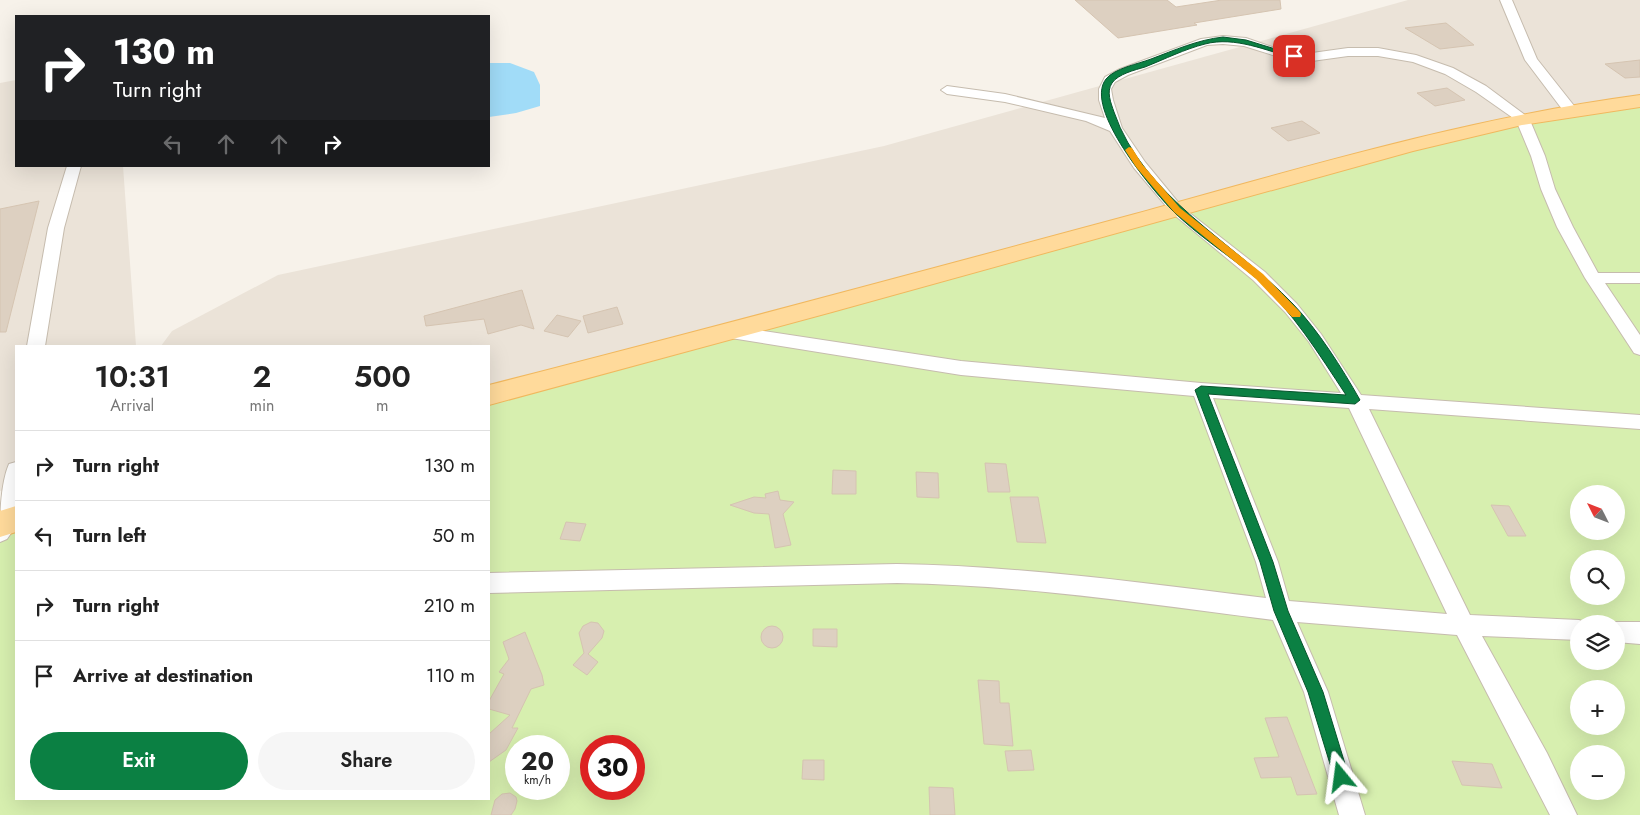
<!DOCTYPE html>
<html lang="en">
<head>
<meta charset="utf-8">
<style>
	:root { --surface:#fff; --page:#f6f6f6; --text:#222; --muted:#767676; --line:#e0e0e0; --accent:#0b8043 }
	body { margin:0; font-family:Jost,sans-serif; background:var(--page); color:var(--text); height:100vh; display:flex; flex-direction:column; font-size:19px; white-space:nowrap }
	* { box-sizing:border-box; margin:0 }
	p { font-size:16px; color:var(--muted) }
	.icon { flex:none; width:28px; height:28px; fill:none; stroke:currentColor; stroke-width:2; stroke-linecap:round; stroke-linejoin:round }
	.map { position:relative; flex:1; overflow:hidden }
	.panel { position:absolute; left:15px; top:345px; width:475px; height:455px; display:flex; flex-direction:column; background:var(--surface); border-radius:0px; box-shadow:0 5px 20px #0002 }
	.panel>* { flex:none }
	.top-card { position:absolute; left:15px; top:15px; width:475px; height:152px; border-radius:0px; box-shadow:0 5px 20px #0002; background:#202124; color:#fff; overflow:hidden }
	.needle { width:32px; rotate:312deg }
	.controls { position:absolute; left:1570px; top:485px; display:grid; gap:10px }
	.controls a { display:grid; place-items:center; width:55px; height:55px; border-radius:50%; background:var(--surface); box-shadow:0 5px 20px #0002; font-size:25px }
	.speed { position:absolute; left:505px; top:735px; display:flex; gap:10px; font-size:25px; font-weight:700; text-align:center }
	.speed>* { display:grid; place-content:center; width:65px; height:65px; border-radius:50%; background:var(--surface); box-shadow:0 5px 20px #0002; line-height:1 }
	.speed small { font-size:12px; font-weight:400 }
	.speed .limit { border:8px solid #d22; background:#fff; color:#111 }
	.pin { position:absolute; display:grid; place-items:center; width:42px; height:42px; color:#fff; margin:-21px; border-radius:10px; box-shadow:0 2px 8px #0006 }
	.me { position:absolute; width:55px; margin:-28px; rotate:344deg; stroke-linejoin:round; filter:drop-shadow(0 0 4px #0008) }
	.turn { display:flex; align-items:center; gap:18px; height:105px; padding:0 15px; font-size:22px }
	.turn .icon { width:65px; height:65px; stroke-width:2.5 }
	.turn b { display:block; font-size:35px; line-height:42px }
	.lanes { display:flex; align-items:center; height:48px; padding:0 15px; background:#0003; justify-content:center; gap:25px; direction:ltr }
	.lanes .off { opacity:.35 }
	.eta { display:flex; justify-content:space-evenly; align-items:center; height:85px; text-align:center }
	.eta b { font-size:30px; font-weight:600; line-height:35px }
	.action { display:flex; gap:10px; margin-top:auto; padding:10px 15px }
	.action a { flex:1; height:58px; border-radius:30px; background:var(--accent); color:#fff; font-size:20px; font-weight:600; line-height:58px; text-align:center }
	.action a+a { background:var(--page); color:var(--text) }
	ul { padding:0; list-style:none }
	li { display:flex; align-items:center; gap:15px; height:70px; padding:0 15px; border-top:1px solid var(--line) }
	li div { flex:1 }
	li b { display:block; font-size:19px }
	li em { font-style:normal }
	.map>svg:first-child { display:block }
	.residential { fill:#ebe3d8; fill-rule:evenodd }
	.green { fill:#d7efaf; fill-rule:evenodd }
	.water { fill:#a1dcf8 }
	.building { fill:#ddd0c1; stroke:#d5c4b1 }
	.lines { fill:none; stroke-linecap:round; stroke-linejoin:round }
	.minor-casing { stroke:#c6bcae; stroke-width:2 }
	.primary-casing { stroke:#f1b85e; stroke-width:2 }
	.minor { fill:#fff; fill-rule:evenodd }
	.primary { fill:#ffda9b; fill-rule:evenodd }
	.route { fill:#0b8043; stroke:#07532c }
	.slow { fill:#f59e0b }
</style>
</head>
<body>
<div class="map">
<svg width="1640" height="815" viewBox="0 0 1640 815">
	<rect width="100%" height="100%" fill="#f7f2ea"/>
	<!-- residential -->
	<path class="residential" d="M1408,0H1640V815H0L16,799H489V346H161L172,331L278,275L884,146ZM1579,494H1616V531H1579ZM1579,559H1616V596H1579ZM1579,624H1616V661H1579ZM1579,689H1616V726H1579ZM516,746H559V789H516ZM591,746H634V789H591ZM1579,754H1616V791H1579Z
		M16,80V166H123L136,346H16V487L0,491V83Z"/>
	<!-- green -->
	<path class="green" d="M1640,101V815H0V524L16,519V799H489V395L731,332L1405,146ZM1579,494H1616V531H1579ZM1579,559H1616V596H1579ZM1579,624H1616V661H1579ZM1579,689H1616V726H1579ZM516,746H559V789H516ZM591,746H634V789H591ZM1579,754H1616V791H1579Z"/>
	<!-- water -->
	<path class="water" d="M489,63H510L534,72L540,85V106L516,113L489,117Z"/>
	<!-- building -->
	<path class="building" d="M1075,0H1167L1176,7L1222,0H1280L1281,9L1194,23L1197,25L1118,38Z
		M1446,23L1474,45L1440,49L1405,28Z
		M1640,60V77L1625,78L1605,64Z
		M1447,88L1465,100L1435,106L1417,93Z
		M1302,121L1320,133L1288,141L1271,128Z
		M39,201L6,332H0V209Z
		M522,290L534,329L521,325L488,334L484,319L426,326L424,316Z
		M617,307L623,324L588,333L583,316Z
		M557,315L581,321L568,337L544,331Z
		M985,463L1006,464L1010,492H988Z
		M833,470L856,471V494H832Z
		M916,472L938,473L939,498L917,497Z
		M778,491L780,500L794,502L783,514L791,545L775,548L769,514L754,513L730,505L754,497L766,498L765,494Z
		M1010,497H1038L1046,543L1017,542Z
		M1491,505L1509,506L1526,536H1508Z
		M566,522L586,524L580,541L560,539Z
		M591,622L598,623L604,631L602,638L588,654L598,662L587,675L573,665L584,653L579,633L583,626Z
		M761 637a11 11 0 1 1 22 0a11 11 0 1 1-22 0Z
		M813,629H837V647L813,646Z
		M525,632L542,675L544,685L531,689L512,728H518L506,750L489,762V734L510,715L489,709V701L504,674L499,672L509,659L503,642Z
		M978,680L999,681L1000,703H1009L1013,746L984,744Z
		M1287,717L1317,794L1297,795L1291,777L1261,778L1254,758L1279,757L1265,718Z
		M1031,750L1034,770L1008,771L1005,751Z
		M803,760H824V780L802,779Z
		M1452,761L1492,764L1502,788L1462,785Z
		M929,787L953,788L955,815H930Z
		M510,793L516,797L517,801L515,809L511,815H491L495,800L502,794Z"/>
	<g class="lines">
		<!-- minor casing -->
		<g class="minor-casing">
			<path id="minor" d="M1500,0H1512L1537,59L1575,107L1577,110L1575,113H1565L1525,60Z
				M1223,36L1246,38L1278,49L1312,53L1348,48H1378L1416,55L1453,68L1486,86L1529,118L1545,156L1555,189L1573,227L1598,273H1640V283H1605L1640,335V355L1634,353L1585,278L1557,227L1541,189L1531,156L1516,120L1476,92L1445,74L1413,62L1378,56H1348L1312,61L1276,56L1244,46L1223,44L1207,45L1128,75L1115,82L1111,89L1113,100L1122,128L1145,162L1182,207L1265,272L1297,304L1321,334L1361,395L1640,415V429L1369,409L1470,615L1579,620L1587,623L1579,624V640L1482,636L1547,753L1577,815H1550L1457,635L1297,622L1328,692L1365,815H1339L1304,692L1273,620C1148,604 1024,585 897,583L489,593V573L897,564C1022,566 1143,583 1266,598L1256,562L1194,396L961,375L731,338L725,336L722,332L725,328L731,326L961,361L1201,383L1341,393L1309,342L1285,312L1253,280L1172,213L1134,168L1110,131L1086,121L1005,102L947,94L941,90L947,86L1005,94L1105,118L1099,100V89L1105,77L1120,69L1201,39ZM1213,398L1349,408L1447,614L1289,601L1278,562Z
				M67,166H81L64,228L45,346H27L48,228Z
				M16,462V526L7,539L0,542C0,519 0,485 9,464Z
				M1616,622H1640V644L1616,642V624H1610Z"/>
		</g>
		<!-- primary casing -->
		<g class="primary-casing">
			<path id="primary" d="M1640,95V107L1522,125L1413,151L832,312L489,405V385C705,330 920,272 1135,214C1302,168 1468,118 1640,95Z
				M16,506V532L0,537V511Z"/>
		</g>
		<!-- minor -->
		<use href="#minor" class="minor"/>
		<!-- primary -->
		<use href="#primary" class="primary"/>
	</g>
	<!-- route -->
	<path class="route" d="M1223,37L1246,40L1298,56L1294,58C1267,51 1235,36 1205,44C1185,49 1165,59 1145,67C1135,70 1118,74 1112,83C1106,92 1111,103 1114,112C1143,197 1234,242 1293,304C1318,330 1342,368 1360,400L1355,404L1208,394L1273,562L1288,611L1323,692L1349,777L1347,783L1341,785L1336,783L1334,777L1308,692L1274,611L1260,562L1195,390L1201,386L1346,395C1319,354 1293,312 1256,278C1229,255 1198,236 1173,211C1153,191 1083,108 1106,79C1115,68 1138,64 1151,59C1175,50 1197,40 1223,37Z"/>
	<!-- slow -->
	<path class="slow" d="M1129,147L1132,148L1142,164L1180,208L1263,274L1300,312L1301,314L1300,317H1292L1256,279L1174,212L1136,167L1125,150Z"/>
</svg>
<div class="controls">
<a><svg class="needle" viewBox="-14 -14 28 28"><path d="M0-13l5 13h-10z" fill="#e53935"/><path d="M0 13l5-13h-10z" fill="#767676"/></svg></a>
<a><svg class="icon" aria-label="search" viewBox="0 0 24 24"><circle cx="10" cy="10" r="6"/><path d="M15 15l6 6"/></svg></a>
<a><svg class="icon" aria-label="layers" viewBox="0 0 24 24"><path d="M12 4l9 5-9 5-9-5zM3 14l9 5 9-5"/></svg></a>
<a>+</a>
<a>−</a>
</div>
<div class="speed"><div>20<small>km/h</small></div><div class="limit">30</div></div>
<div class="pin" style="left:1294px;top:56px;background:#d93025"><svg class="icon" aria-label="arrive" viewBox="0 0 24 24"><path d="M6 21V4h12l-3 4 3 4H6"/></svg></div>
<svg class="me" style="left:1341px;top:777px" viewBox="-20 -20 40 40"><path d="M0-17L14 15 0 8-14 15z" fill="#0b8043" stroke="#fff" stroke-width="4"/></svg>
<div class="top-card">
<div class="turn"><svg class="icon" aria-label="right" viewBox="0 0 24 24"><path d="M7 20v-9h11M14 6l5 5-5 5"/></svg><div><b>130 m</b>Turn right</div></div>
<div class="lanes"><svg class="icon off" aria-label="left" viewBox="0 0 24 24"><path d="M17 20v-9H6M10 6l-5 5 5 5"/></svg><svg class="icon off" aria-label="ahead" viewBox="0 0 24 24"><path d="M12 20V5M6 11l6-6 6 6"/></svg><svg class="icon off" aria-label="ahead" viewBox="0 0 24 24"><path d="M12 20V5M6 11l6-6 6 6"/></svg><svg class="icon" aria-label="right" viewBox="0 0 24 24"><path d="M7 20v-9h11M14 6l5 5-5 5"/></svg></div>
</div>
<section class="panel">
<div class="eta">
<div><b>10:31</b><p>Arrival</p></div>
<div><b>2</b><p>min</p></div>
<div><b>500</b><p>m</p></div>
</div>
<ul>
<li><svg class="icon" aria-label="right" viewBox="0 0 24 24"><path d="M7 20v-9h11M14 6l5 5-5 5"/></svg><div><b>Turn right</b></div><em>130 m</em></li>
<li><svg class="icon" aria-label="left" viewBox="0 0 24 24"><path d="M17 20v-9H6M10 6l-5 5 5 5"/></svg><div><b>Turn left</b></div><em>50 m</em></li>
<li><svg class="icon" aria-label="right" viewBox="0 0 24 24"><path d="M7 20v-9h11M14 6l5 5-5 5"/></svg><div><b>Turn right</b></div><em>210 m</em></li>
<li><svg class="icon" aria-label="arrive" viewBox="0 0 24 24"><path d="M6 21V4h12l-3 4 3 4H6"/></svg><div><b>Arrive at destination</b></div><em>110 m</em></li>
</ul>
<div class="action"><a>Exit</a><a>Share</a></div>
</section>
</div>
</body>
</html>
